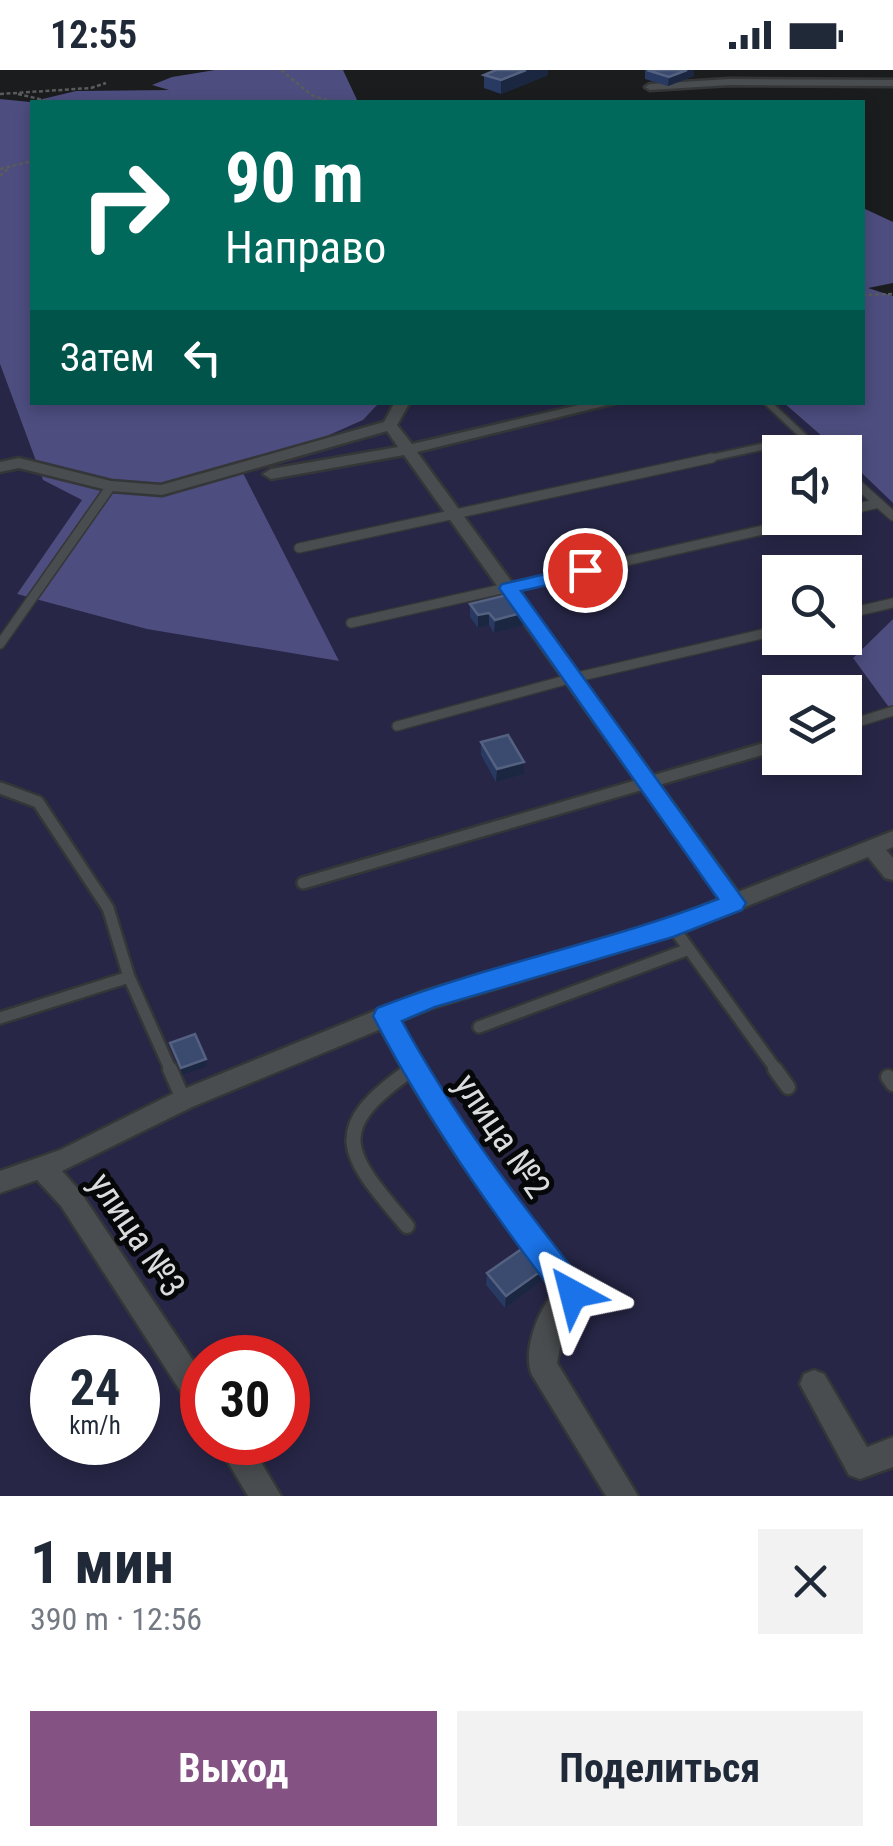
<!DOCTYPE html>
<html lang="ru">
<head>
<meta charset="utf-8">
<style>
	:root { --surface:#fff; --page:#f2f2f3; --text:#1f2937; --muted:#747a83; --accent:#845283 }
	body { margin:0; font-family:"Roboto Condensed",sans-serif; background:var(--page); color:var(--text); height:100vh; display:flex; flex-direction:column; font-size:38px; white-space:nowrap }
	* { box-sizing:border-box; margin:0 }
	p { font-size:32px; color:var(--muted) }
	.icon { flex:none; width:55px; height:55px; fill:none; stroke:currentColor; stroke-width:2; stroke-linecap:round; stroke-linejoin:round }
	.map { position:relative; height:1426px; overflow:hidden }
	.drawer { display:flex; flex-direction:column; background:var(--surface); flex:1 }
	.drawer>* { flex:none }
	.top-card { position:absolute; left:30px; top:30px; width:835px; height:305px; border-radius:0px; box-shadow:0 5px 15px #0003; background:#00695c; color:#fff; overflow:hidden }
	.buttons { position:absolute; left:762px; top:365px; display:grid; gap:20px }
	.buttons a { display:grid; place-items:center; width:100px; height:100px; border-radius:0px; background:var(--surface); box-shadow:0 5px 15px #0003; font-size:50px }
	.speed { position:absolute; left:30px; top:1265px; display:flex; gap:20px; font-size:50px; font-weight:700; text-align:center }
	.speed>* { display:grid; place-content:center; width:130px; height:130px; border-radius:50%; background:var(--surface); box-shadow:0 5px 15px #0003; line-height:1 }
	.speed small { font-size:25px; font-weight:400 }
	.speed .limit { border:15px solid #d22; background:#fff; color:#111 }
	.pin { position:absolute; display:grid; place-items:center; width:85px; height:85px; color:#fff; margin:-42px; border:5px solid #fff; border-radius:50%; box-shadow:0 2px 10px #0007 }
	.me { position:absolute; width:110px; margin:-55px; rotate:322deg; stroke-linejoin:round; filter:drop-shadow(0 0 8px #0008) }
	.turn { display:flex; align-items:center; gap:35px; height:210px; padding:0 30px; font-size:45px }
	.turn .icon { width:130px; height:130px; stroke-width:2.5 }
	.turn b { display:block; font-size:70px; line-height:85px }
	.then { display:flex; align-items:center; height:95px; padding:0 30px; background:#0003; gap:20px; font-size:38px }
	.round { display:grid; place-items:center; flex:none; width:105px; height:105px; border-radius:0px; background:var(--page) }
	.head { display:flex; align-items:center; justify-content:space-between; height:170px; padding:0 30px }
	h1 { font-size:60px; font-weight:700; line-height:75px }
	.cta { display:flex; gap:20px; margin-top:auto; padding:20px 30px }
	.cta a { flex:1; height:115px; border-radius:0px; background:var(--accent); color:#fff; font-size:40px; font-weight:700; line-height:115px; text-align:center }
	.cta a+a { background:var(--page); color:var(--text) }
	.status { display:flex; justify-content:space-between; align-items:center; height:70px; padding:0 50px; background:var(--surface); direction:ltr }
	.status svg { height:28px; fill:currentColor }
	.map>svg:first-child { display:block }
	.green { fill:#272646; fill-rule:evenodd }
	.forest { fill:#4d4d7f }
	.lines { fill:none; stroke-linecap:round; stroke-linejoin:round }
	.lane-far3-casing { stroke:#343637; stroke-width:10 }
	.lane-far2-casing { stroke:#343637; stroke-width:12 }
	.lane-far1-casing { stroke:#343637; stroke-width:16 }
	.lane-casing { stroke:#343637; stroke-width:19 }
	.street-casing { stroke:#343637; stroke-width:5 }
	.path { stroke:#595b5c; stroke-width:2.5; stroke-dasharray:4 2.5; stroke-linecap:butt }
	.lane-far3 { stroke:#4a4d4f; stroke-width:6 }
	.lane-far2 { stroke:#4a4d4f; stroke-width:9 }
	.lane-far1 { stroke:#4a4d4f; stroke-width:11 }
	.lane { stroke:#4a4d4f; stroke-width:14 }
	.street { fill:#4a4d4f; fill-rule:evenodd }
	.wall { fill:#283962 }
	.shaded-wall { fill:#1b2641 }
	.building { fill:#3b4b6f; stroke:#546180; stroke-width:2.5 }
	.route { fill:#1a73e8; stroke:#114b97; stroke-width:2.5 }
	.labels { text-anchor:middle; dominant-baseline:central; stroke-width:10; stroke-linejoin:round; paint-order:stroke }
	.near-street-label { font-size:35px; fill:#d9dbdc; stroke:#060708 }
</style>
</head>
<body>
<div class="status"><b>12:55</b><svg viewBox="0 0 49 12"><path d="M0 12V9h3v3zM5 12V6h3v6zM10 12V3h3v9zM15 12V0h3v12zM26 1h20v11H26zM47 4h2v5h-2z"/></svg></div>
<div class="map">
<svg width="893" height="1426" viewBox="0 0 893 1426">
	<rect width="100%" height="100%" fill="#1a1c1e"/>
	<!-- green -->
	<path class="green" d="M0,294L43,410L83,429L17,524L338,591L242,402L363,350L379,333H784L840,382H780V448H845V387L893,433V549L853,588L893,643V1426H0ZM780,502H845V568H780ZM780,622H845V688H780ZM52,1288H138V1372H52ZM202,1288H288V1372H202Z"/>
	<!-- forest -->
	<path class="forest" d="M215,0H343L358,32H32V332L379,333L363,350L243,403L339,591L147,559L17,524L82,430L43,410L0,294V29L30,32L76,21L169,20L152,15L172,7Z
		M863,138L893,152V213L868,218L893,226V433L845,387V382H840L784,333L862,332Z
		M893,549V643L853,588Z"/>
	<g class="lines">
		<!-- lane-far3 casing -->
		<g class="lane-far3-casing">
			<path id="lane-far3" d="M767,332L820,382
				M701,390L803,368"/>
		</g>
		<!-- lane-far2 casing -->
		<g class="lane-far2-casing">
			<path id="lane-far2" d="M845,403L893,446
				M845,441L879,433
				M299,478L712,388
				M845,544L893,533
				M351,553L816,448
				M0,574L111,416
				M397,656L573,608L780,560
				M845,656L893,641"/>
		</g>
		<!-- lane-far1 casing -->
		<g class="lane-far1-casing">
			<path id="lane-far1" d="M0,718L38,732L108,838L129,907L171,1001
				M303,813L780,674
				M673,857L777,1001
				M0,948L129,907
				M479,957L689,879
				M408,1001L413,998"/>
		</g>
		<!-- lane casing -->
		<g class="lane-casing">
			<path id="lane" d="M170,999L183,1029
				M775,999L788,1017
				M888,1007L893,1014
				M407,1156C346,1084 324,1060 412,999"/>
		</g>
		<!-- street casing -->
		<g class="street-casing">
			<path id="street" d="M729,9L893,10V16L729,15L650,20L645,17L650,14Z
				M395,332H410L397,355L412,374L592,332H620L417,382L738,822L893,761V777L886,780L893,788V810L885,808L868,787L681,863L435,937L400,951C450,1045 517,1131 583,1215L587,1224L583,1233L565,1251L557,1293L638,1426H606L532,1305C522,1282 538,1239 555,1222C492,1138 429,1053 381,959L192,1037L62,1101L79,1120L202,1304V1343L192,1339L61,1136L37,1110L0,1123V1101L60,1080L174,1023L421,922L667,850L720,829L404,385L271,409L263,404L271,399L398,377L387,361L162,425L111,421L19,398L0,402V392L19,388L111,411L161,415L384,352Z
				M814,1300L824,1304L867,1377L893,1367V1397L860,1409L849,1405L800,1314L804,1304Z
				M216,1372H249L281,1426H248Z"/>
		</g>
		<!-- path -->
		<path class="path" d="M281,0L313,26L335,32
			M0,24L91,18L106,13
			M18,24L52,32
			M0,99L32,91
			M0,106L8,99
			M862,225L893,224"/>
		<!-- lane-far3 -->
		<use href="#lane-far3" class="lane-far3"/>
		<!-- lane-far2 -->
		<use href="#lane-far2" class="lane-far2"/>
		<!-- lane-far1 -->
		<use href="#lane-far1" class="lane-far1"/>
		<!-- lane -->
		<use href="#lane" class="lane"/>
		<!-- street -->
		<use href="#street" class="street"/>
	</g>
	<!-- wall -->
	<path class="wall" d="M645,0L694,6L668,16L645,9Z
		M484,5H548L501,24L484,18Z
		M470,534L525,542L524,555L494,563L489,555L478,558L470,547Z
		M481,672L524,704L496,712L481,685Z
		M487,1203L540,1212L505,1238L486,1215Z"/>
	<!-- shaded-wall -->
	<path class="shaded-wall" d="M526,0H548V5L501,24V10Z
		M687,0H694V6L668,16L669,7Z
		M525,542L524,555L494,563L495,550Z
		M489,543V555L478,558V545Z
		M524,692V704L496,712L497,699Z
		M206,989L207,996L182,1005L181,998Z
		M541,1201L540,1212L505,1238L506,1226Z"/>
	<!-- building -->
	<path class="building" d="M496,0H526L501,10L484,5Z
		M647,0H687L669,7Z
		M511,524L525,542L495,550L489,543L478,545L470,534Z
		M508,665L524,692L497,699L481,672Z
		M195,964L206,989L181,998L170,973Z
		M523,1178L541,1201L506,1226L487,1203Z"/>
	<!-- route -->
	<path class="route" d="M585,495L592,496V505L521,521L746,833L742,840L673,867L435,937L402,951C453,1045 518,1130 584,1213L588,1224L584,1234L573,1238L562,1234C492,1142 426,1049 373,946L377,938C488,894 606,873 718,829L499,518L502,514Z"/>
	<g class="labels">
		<!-- near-street labels -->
		<g class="near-street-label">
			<text transform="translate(502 1066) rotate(56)">улица №2</text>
			<text transform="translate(137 1165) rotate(56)">улица №3</text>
		</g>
	</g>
</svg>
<div class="buttons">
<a><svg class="icon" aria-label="sound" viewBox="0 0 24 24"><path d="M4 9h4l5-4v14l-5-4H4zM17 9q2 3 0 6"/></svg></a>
<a><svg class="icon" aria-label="search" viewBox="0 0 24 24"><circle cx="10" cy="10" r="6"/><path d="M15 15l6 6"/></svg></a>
<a><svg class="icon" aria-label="layers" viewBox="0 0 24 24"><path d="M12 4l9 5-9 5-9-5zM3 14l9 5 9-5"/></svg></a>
</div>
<div class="speed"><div>24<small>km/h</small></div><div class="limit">30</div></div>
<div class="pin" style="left:585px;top:500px;background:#d93025"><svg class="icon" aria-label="arrive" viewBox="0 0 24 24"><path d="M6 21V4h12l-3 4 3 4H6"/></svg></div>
<svg class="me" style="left:573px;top:1224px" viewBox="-20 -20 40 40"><path d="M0-17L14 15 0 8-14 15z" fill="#1a73e8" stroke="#fff" stroke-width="4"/></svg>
<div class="top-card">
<div class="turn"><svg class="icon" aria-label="right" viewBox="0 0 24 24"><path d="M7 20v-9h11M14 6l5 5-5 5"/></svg><div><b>90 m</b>Направо</div></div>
<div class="then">Затем<svg class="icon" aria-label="left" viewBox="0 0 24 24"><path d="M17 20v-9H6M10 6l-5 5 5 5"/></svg></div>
</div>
</div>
<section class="drawer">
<div class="head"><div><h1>1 мин</h1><p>390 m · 12:56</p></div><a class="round"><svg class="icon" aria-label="close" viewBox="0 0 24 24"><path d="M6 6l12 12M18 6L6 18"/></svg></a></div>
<div class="cta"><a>Выход</a><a>Поделиться</a></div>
</section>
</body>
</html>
